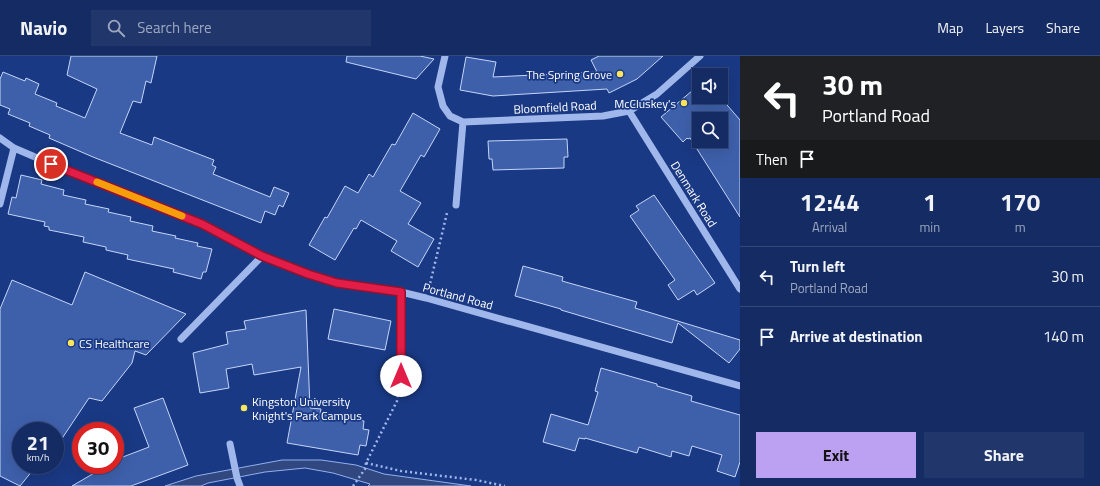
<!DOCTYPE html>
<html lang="en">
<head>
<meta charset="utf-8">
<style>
	:root { --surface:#142b63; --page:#21376c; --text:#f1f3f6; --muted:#9da7be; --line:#334778; --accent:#bca0f2 }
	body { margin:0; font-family:"Titillium Web",sans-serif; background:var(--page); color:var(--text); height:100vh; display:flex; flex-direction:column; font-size:15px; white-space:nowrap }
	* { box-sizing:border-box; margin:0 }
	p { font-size:13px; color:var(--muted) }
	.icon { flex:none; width:22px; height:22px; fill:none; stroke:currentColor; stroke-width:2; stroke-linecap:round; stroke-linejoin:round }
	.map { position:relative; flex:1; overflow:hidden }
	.drawer { display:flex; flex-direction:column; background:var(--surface); width:360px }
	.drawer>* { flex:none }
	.top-card { background:#202124; color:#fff; overflow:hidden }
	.tools { position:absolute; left:692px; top:12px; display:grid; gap:8px }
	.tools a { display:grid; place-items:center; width:36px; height:36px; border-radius:0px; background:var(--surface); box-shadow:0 4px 16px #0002,0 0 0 1px var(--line); font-size:20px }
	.speed { position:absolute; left:12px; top:366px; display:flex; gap:8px; font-size:20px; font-weight:700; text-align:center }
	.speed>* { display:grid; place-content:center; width:52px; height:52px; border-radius:50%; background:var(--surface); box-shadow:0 4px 16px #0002,0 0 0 1px var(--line); line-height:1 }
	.speed small { font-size:10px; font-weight:400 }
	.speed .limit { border:6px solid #d22; background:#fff; color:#111 }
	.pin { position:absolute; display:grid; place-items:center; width:34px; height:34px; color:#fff; margin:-17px; border:2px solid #fff; border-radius:50%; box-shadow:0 1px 4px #0007 }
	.me { position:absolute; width:44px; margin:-22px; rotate:0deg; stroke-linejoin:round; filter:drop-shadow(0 0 3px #0008) }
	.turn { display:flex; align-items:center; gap:14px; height:84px; padding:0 16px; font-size:18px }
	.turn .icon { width:52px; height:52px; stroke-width:2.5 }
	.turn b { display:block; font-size:28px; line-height:34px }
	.then { display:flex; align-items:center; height:38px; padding:0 16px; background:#0003; gap:8px; font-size:15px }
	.eta { display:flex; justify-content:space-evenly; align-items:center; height:68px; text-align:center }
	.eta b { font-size:24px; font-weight:700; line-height:28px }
	.action { display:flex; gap:8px; margin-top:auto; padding:8px 16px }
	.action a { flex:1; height:46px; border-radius:0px; background:var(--accent); color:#111; font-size:16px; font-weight:700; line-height:46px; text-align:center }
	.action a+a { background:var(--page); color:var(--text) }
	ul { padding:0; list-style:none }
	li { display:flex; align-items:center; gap:12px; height:60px; padding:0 16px; border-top:1px solid var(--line) }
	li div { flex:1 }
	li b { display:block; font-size:15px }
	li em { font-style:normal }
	header { display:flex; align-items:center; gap:24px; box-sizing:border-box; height:56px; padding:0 20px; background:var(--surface); border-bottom:1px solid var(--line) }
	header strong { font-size:19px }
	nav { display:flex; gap:22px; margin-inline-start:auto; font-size:14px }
	.search { width:280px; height:36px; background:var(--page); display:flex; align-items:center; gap:10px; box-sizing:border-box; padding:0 14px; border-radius:0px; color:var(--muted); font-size:15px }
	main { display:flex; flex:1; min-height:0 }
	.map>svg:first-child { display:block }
	.water { fill:#30477f; stroke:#92b0ee }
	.building { fill:#3e60ab; stroke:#c5d5f8; fill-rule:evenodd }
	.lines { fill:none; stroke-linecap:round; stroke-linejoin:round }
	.path { stroke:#a0b7eb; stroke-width:2.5; stroke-dasharray:2 3; stroke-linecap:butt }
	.minor { stroke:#a0b7eb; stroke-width:7 }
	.route-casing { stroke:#92132f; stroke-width:10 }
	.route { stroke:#e11d48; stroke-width:7 }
	.slow { stroke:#f59e0b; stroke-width:7 }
	.poi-dot { fill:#fde65b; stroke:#1a3984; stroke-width:1.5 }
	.labels { text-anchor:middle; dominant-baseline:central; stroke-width:3.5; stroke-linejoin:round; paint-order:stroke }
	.poi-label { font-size:12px; fill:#fff; stroke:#1a3984; text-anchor:end }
	.street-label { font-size:12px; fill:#fff; stroke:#1a3984 }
</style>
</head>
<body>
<header>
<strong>Navio</strong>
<div class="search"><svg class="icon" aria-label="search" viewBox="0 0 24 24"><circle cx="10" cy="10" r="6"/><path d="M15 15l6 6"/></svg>Search here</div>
<nav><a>Map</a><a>Layers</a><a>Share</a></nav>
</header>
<main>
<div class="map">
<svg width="740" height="430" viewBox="0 0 740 430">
	<rect width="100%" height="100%" fill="#1a3984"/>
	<!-- water -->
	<path class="water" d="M282,404H321L356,409L384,418L471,430H368L370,428L333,417L305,412L265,416L208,427L201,430H165L196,420Z"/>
	<!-- building -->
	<path class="building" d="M71,0H157L151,27L146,25L141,47L133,45L120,77L152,89L154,81L214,104L212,109L216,111L213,118L270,141L274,131L289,137L283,151L279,149L275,159L265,155L261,167L93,101L49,82L50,79L29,70L30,67L8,58L10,53L0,49V23L3,16L25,25L26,22L39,28L35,38L57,47L56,50L85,62L97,33L67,19Z
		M347,0H420L434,3L416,23L346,6Z
		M599,0H663L637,23L609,37L607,33L493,40L460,34L466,1L496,6L493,21L597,16L591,4Z
		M699,29V41H721V32L725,38L721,42L740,64V161L690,82L688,83L687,82L683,86L661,61ZM699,63H721V85H699Z
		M413,57L440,73L424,101L421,99L400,135L421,147L408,168L434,183L418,211L391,195L397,185L361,164L356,173L354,172L335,204L309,189L325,161L327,162L345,130L358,137L369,118L373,121L392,88L395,89Z
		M567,83L568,101H564V112L493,114L492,103H489L488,85Z
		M21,119L42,124L41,128L64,134L63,139L86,144L85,148L109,153L108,156L131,161L130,165L153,170L152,175L176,180L175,182L198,187L197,190L212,193L206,216H203L201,223L173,216L174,213L127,203L128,199L106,194V191L83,186L84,181L49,174V171L44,170L45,166L8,158L12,141L16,142Z
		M654,139L715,227L697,239L694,234L678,244L668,229L675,224L630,160L639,154L636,150Z
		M523,210L563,221L562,225L637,246L635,252L740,284V293L729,307L678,267L672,287L561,254V253L515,240Z
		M85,216L186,258L146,299L135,295L132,307L102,345L89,342L55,393V375H21V409H37L20,430L0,420V253L12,224L72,249Z
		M334,253L391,265L385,294L328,283Z
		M306,254L310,352L321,353L320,358L364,365L363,373L369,374L366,390L360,389L358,399L287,387L301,311L254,319L252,308L226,313L229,332L200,337L193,297L228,288L226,276L246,273L244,265Z
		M601,312L657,328V330L692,340L691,345L740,359V406L735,421L717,415L722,399L692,390L689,400L672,395L671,401L639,391L637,397L585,382V383L579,382L575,395L543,386L551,358L588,369L598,336L595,335Z
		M163,342L188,409L131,430H72L108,409H116L115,408V404L149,391L134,352Z"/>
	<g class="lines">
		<!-- path -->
		<path class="path" d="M429,232L447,157
			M366,407L401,415L476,424L505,430
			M353,430L365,413L366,407L397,345L399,330"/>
		<!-- minor -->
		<path class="minor" d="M445,0L438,31L443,50L450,60L463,66L603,60L629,55L657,38L700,0
			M629,55L740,233
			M0,82L14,92L63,113L202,168L262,200L308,218L337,227L401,236L426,242L740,330
			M0,148L14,92
			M456,149L463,66
			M181,283L262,200
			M401,320V236
			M230,388L237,422L240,430"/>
	</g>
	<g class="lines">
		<!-- route casing -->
		<g class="route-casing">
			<path id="route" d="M51,108L202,168L262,200L308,218L337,227L401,236V320"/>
		</g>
		<!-- route -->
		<use href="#route" class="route"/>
		<!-- slow -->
		<path class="slow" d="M97,126L182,160"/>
	</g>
	<!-- markers -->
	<g class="poi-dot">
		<circle cx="620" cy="18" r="4"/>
		<circle cx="684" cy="47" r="4"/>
		<circle cx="71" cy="287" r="4"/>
		<circle cx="244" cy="352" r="4"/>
	</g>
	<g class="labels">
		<!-- poi labels -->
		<g class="poi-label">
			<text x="612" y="18">The Spring Grove</text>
			<text x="676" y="47">McCluskey's</text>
			<text x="79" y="287" text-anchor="start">CS Healthcare</text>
			<text x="252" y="345" text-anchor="start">Kingston University<tspan x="252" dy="14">Knight's Park Campus</tspan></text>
		</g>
		<!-- street labels -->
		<g class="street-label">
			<text transform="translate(555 51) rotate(-3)">Bloomfield Road</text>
			<text transform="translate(694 138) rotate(58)">Denmark Road</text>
			<text transform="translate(458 240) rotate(15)">Portland Road</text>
		</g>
	</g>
</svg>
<div class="tools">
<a><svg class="icon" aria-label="sound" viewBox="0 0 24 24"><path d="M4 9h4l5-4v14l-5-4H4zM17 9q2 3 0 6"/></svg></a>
<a><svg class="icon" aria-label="search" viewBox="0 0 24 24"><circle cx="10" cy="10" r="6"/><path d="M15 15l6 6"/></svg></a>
</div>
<div class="speed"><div>21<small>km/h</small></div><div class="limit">30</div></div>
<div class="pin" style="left:51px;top:108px;background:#d93025"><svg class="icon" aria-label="arrive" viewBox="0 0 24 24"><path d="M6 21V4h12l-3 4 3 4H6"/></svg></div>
<svg class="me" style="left:401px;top:320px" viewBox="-20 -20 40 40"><circle r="19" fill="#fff"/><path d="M0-13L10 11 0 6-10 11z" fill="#e11d48"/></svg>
</div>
<section class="drawer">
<div class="top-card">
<div class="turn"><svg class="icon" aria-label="left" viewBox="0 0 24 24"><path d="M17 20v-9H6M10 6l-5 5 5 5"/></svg><div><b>30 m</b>Portland Road</div></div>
<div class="then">Then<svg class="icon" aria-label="arrive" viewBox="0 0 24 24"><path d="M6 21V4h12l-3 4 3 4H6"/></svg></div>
</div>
<div class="eta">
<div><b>12:44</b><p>Arrival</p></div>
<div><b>1</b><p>min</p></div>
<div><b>170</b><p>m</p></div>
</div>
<ul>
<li><svg class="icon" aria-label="left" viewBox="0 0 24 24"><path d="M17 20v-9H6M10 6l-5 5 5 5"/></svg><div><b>Turn left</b><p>Portland Road</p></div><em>30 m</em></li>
<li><svg class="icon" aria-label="arrive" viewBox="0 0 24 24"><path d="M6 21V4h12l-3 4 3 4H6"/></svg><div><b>Arrive at destination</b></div><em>140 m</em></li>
</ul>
<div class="action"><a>Exit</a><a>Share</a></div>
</section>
</main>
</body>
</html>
